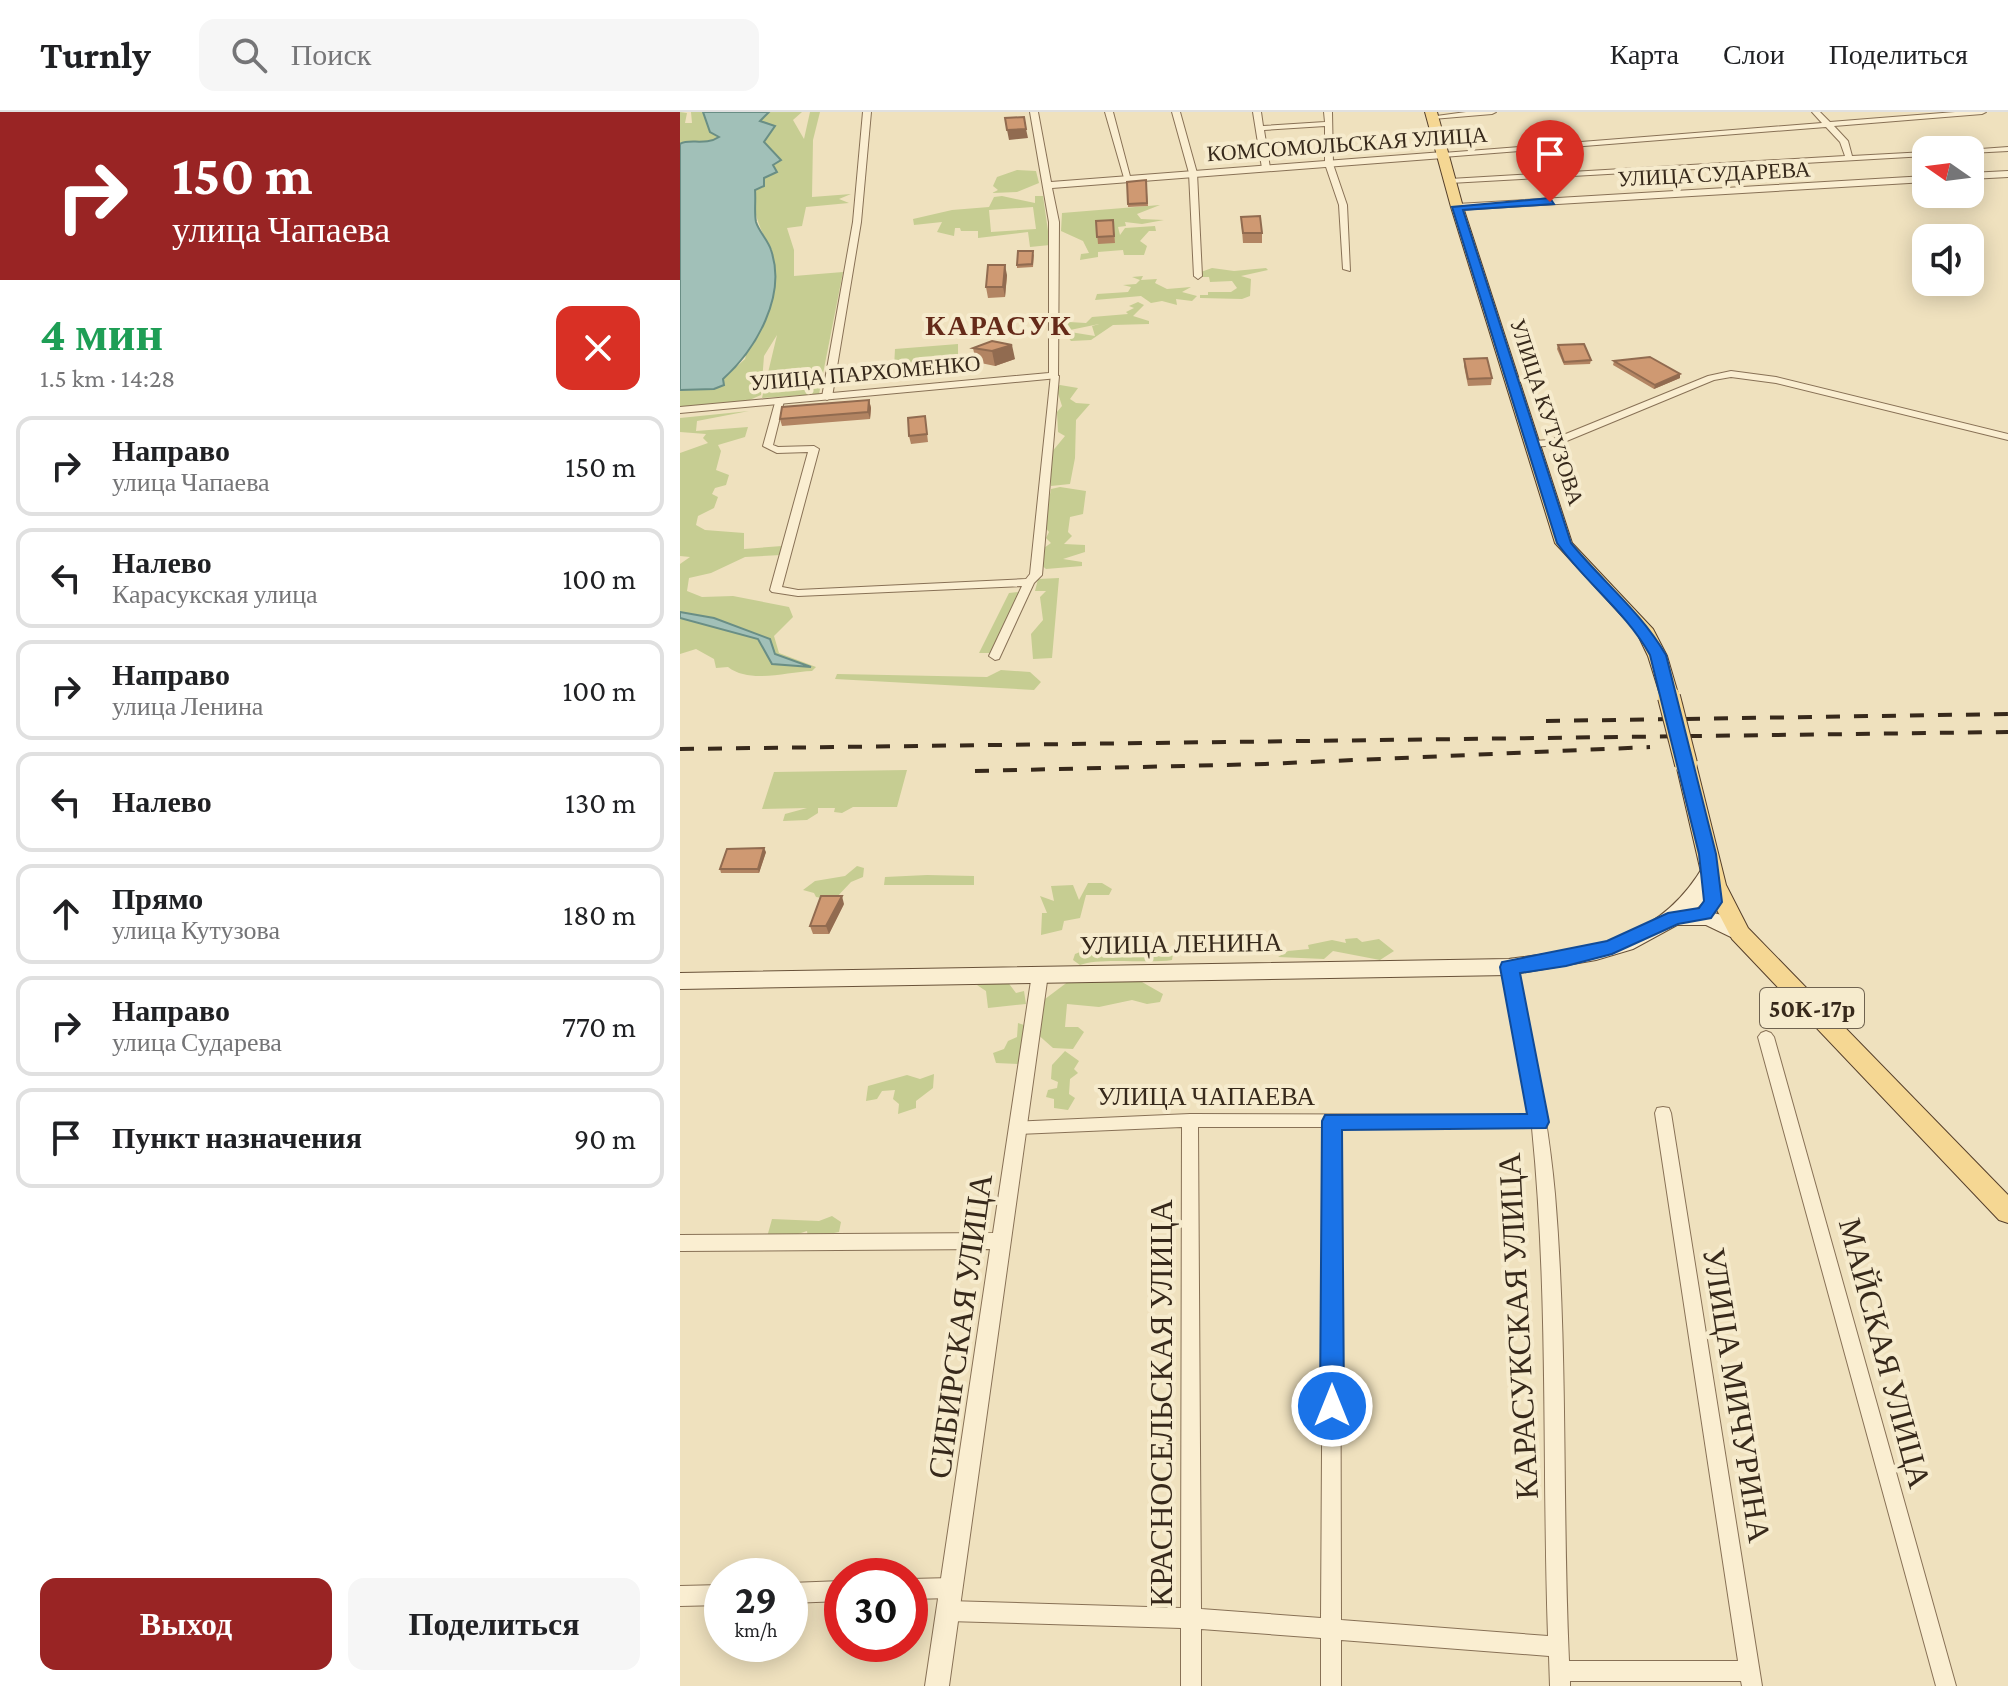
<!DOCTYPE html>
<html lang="ru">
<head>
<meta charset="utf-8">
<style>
	:root { --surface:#fff; --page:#f6f6f6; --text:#202124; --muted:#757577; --line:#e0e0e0; --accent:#992424 }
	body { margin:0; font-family:"Crimson Pro",serif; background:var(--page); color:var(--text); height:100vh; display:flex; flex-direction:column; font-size:30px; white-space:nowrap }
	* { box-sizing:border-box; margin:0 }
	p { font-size:26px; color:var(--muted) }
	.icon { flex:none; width:44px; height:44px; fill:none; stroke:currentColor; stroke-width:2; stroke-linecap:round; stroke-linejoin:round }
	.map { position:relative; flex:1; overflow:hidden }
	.panel { display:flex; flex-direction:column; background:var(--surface); width:680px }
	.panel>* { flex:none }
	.banner { background:#992424; color:#fff; overflow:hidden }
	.needle { width:52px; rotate:284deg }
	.tools { position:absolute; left:1232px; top:24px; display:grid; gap:16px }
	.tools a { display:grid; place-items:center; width:72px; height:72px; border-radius:16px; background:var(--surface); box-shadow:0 4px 20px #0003; font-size:40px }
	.speed { position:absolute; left:24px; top:1446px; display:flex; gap:16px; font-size:40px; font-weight:700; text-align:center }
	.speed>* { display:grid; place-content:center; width:104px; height:104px; border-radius:50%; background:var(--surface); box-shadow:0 4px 20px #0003; line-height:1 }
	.speed small { font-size:20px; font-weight:400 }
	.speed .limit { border:12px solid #d22; background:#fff; color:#111 }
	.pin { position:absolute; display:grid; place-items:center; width:68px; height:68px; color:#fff; margin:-82px -34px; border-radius:50% 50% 50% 0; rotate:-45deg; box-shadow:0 0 8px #0007 }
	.pin .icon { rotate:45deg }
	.me { position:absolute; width:88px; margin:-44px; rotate:0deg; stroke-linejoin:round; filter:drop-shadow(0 0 6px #0008) }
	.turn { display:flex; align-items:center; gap:28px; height:168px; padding:0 40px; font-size:36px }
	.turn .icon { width:104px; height:104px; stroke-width:2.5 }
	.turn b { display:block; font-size:56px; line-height:68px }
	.round { display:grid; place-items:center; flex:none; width:84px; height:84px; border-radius:16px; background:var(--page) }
	.overview { display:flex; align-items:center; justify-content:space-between; height:136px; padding:0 40px }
	h1 { font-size:48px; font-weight:700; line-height:60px; color:#1e9e55 }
	.cta { display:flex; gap:16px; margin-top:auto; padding:16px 40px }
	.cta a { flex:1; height:92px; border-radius:16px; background:var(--accent); color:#fff; font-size:32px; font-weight:700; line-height:92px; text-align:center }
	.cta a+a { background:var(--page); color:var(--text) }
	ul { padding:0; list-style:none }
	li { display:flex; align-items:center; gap:24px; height:100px; margin:0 16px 12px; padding:0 24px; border:4px solid var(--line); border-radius:16px }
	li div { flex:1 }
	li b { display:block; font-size:30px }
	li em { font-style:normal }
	header { display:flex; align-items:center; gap:48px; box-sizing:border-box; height:112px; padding:0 40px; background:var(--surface); border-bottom:2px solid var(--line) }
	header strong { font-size:38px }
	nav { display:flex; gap:44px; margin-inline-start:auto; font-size:28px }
	.search { width:560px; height:72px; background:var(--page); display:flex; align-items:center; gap:20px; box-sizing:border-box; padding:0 28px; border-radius:16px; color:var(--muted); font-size:30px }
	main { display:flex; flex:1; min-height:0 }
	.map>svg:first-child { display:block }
	.green { fill:#c6cd92; fill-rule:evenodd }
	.water { fill:#a1c0b8; stroke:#698e85; stroke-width:2 }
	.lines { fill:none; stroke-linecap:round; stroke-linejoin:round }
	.minor-casing { stroke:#887156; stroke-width:2 }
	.tertiary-casing { stroke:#887156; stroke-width:2 }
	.secondary-casing { stroke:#695239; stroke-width:2 }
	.primary-casing { stroke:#553f2b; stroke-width:2 }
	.minor { fill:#faeed1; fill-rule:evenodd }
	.tertiary { fill:#faeed1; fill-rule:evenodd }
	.secondary { fill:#faeed1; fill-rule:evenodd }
	.primary { fill:#f5d793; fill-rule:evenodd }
	.rail { stroke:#37291b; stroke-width:4; stroke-dasharray:14 14; stroke-linecap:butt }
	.primary-bridge-casing { stroke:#553f2b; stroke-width:24; stroke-linecap:butt }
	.primary-bridge { stroke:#f5d793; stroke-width:22 }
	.wall { fill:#b28462 }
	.shaded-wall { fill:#916b50 }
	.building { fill:#cf9972; stroke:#916b50; stroke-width:2 }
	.route { fill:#1a73e8; stroke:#114b97; stroke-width:2 }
	.labels { text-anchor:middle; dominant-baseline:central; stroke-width:8; stroke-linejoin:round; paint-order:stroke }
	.far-street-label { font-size:22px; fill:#37291b; stroke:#f6ebcd }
	.shield { fill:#f6ebcd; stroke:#706350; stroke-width:2 }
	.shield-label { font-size:24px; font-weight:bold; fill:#37291b }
	.street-label { font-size:26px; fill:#37291b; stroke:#f6ebcd }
	.far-district-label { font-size:28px; font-weight:bold; letter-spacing:2px; fill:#652a19; stroke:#f6ebcd }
	.near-street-label { font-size:32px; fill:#37291b; stroke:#f6ebcd }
</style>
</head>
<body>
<header>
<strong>Turnly</strong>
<div class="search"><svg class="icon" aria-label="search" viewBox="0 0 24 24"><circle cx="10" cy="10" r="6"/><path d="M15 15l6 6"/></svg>Поиск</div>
<nav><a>Карта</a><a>Слои</a><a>Поделиться</a></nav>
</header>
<main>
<section class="panel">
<div class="banner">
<div class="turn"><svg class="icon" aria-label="right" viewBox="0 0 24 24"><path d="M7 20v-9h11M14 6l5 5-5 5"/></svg><div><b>150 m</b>улица Чапаева</div></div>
</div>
<div class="overview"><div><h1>4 мин</h1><p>1.5 km · 14:28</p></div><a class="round" style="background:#d93025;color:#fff"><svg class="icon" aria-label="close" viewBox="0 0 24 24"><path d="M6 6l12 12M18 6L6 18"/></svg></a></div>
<ul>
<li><svg class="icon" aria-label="right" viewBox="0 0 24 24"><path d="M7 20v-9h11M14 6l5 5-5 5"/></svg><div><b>Направо</b><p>улица Чапаева</p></div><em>150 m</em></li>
<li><svg class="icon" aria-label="left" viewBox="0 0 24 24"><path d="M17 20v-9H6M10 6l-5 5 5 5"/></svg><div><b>Налево</b><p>Карасукская улица</p></div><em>100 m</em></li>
<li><svg class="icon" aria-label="right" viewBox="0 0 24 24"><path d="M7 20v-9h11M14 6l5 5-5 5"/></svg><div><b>Направо</b><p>улица Ленина</p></div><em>100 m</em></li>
<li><svg class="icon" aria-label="left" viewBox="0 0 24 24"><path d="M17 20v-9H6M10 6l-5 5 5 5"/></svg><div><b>Налево</b></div><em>130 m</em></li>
<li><svg class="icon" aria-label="ahead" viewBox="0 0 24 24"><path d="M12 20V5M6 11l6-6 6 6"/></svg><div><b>Прямо</b><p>улица Кутузова</p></div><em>180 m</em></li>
<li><svg class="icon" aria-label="right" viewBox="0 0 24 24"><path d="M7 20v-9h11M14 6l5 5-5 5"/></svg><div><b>Направо</b><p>улица Сударева</p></div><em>770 m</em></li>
<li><svg class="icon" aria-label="arrive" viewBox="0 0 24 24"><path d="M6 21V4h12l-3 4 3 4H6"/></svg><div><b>Пункт назначения</b></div><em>90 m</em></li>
</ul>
<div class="cta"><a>Выход</a><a>Поделиться</a></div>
</section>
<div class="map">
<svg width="1328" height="1574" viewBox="0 0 1328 1574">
	<rect width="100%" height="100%" fill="#efe1be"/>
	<!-- green -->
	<path class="green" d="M0,0L7,1L5,11H12L11,0H23L30,20L40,25C29,33 12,28 0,32Z
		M89,0H122L113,8L124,27L130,0H140L133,28L132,85L171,82L159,87L169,91L126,95L122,114L107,116L114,138V164L163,160L139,282L82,286L97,223L84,244L81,283L65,290L0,295V278L34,277L44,272L43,267L65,247L91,138C82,121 61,81 84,65C88,63 93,63 96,60L84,30L88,22L80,9Z
		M337,58L356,59L359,71L337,80L312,81L318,78L313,74L317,65Z
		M322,84L355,91V84H363L370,133L350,135L348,120L298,126V119H281L280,116H275L274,124L257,120L262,110L234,113L233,107L272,98L309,95L314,85ZM353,95L356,117L311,120L309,98Z
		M480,93L457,102L461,107L484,108L462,112L445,110L446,114L438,115L440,123L445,116L475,114L476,119H469L460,129L467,134L464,143H444L443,138L418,140V145L400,148L401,142L409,141L403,129L381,119L382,101Z
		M532,156L554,159L586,156L588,158L561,164L571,167L570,184L562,187L520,186V183H528V180H551L557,176L552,169L530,170L529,165H519L521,160Z
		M463,164L461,168L477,167L475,171L487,177L511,175L502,180L517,184L512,189L496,187L497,193L482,189L471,191L461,184L415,188L417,182L448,180L451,175L443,173L456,172L460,168L452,165Z
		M458,190L464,193L453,204L469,209V212L433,213L411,228L391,229L388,225L390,220L415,224L412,214L419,212L390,218L386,214L389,210L406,211L412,205L448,202L446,200L454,196L449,194Z
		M278,232V251L214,256L215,237Z
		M380,273L398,276L390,287L396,291L410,292L396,308L395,346L390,372L371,374V341L385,324L378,320L377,300L382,294L376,275Z
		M69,299L17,309L16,319L68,315L65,325L38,333L41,339L36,358L49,363L46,373L35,376L32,382L38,385L34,396L18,404L16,413L25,418L64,421V437L102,434L101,443L65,445L31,461L9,466L7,479L22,485L53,484L109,495L113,505L94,524L99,541L136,555L132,559C106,560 70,572 48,555L36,556L34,547L16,537L0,542V506L78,527L92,552L125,553L95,542L90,527L34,506L0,500V452L10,445L0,444V341L28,331L23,326L26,322L0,320V306Z
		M380,375L406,379L403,402L390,405L388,420L392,424L384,432L405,433V440L383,447L402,450V454L366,457L358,450L361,438L371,431L366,426L369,420L364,414L371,377Z
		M379,466L372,546L353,547L351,522L363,508L360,485L366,479H355L358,467Z
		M339,480L310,541H299L329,481Z
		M321,558L350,560L361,570L354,578L155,567L157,562L307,565Z
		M227,658L217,695H173L162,701L154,700L155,696H138V701L127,708L103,709L105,702L127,696L82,697L94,660Z
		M177,754L184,756L183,765L171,770L154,788L136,785L134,781L123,778L135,769L165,764Z
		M247,763L294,764V773H204L205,765Z
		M408,771H422L432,777L429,783H406L400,806L384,809L382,818L361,823L362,801H367L360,784L374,789L371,774L393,773L399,788Z
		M677,826L682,830L699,827L714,839L700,848L653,839L644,847L598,845L608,839L629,837L628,833L652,828L666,831L665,827Z
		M466,830H475L493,842L492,848C468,852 420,845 400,853L393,848L395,842L405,838L425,843L432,838L436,843L443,840L448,832Z
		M393,866L462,870L483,882L480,890L467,892L452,888L419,895L387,892L385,915H398L404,920L393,937L373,936L355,920L341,952L316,951L313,941L324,937L328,929L337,925L338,911L347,914L361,890Z
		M327,869L336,881L344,879L346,892L308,896L306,879L297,873Z
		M385,939L399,949L394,957L398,961L390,967L389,982L395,986L388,998L374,996V987L366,985L368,978L377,976L378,970L371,967L372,953Z
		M254,962L253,976L236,989V996L218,1002L219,992L213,987L215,978L202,979L197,987L186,989L188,974L227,963L240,967Z
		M152,1104L161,1110L159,1120L128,1126L127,1119L106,1126L87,1125L92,1107L139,1109Z"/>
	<!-- water -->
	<path class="water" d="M23,0H89L80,9L95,14L84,30L101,48L93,53L97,60L84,66V74L75,78C76,88 74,100 76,110C79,120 88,128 91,138C107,184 76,237 43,267L44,273L34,277L0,278V32C8,26 26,34 39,25L30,20Z
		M0,500L34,506L90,527L95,542L131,555L92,552L78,527L0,506Z"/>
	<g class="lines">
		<!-- minor casing -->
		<g class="minor-casing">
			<path id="minor" d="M183,0H191L181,110L152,285L147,288L142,285L173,110Z
				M425,0H433L451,68L444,66Z
				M492,0H500L517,61L522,164L518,167L514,164L509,61Z
				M573,0H581L583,14L645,10L644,0H652L653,52L667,93L670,159L663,157L659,93L645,52V14L584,18L590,56L586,58L582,56Z
				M786,0H816L812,2L753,7L749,5Z
				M1132,0H1140L1150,10L1275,0H1306L1302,2L1154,14L1168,29L1172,44L1246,40V44L770,71L766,69L770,67L1165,44L1160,30L1146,15L763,45L759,43L763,41L1142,11Z
				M1328,35V39L1290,41V38H1287Z
				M1051,259L1096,265L1328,322V328L1096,271L1051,265L1034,268L877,333L852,335L847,332L852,329L871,328L1028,264Z
				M371,262L379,264L362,463L354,471L319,547L315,548L309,544L342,474L118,484L92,480L90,478L128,340L97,341L83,334L96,287L104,289L93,333L98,335L134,334L139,337L102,475L118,478L346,467L350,462Z
				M829,850L834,851L836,855C853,930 868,1005 875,1082C888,1237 882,1393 889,1549H1058L975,1001L977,996L983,995L989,996L991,1001L1082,1574H1062L1061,1569H890V1574H870L869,1544L661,1528V1574H641V1526L521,1517V1574H501V1516L268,1509L261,1506L258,1499L261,1492L268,1489L501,1496L502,1015L338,1022L332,1020L330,1015L332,1010L510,1002L850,1003L822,855L824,851ZM518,1015H644L641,1506L521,1497ZM660,1015L852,1016C869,1186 862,1354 868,1524L661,1508Z
				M1086,919L1091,921L1094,925L1276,1574H1256L1078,925L1081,921Z
				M272,1466L279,1469L282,1476L279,1483L272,1486L230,1487V1467Z
				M162,1469V1489L110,1491V1471Z
				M42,1473V1493L0,1494V1474Z"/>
		</g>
		<!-- tertiary casing -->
		<g class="tertiary-casing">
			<path id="tertiary" d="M350,0H358L371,70L763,40L767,43L763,46L372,76L379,110L378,266L0,301V295L369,261V110Z
				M1328,59V65L1290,67V61Z
				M1246,64V70L777,98L772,95L777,92Z
				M360,856L366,858L368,862L269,1574H245L310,1137L0,1139V1123L313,1121L352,862L354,858Z"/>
		</g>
		<!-- secondary casing -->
		<g class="secondary-casing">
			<path id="secondary" d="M1031,751L1041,758L1024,789L1014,799C1032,799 1060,805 1070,821L1067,826H1053L1026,813H997L953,837L916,848L829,863L0,877V861L829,847C911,836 979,831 1024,753Z"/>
		</g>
		<!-- primary casing -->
		<g class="primary-casing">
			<path id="primary" d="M745,0H757L783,95L892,431L973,517L987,544L999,585L996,589H982L968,544L956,519L875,431L771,95Z
				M1006,645L1016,652L1046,773L1068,816L1328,1083V1111L1319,1108L1052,827L1024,773L996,652Z"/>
		</g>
		<!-- minor -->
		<use href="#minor" class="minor"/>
		<!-- tertiary -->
		<use href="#tertiary" class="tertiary"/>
		<!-- secondary -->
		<use href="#secondary" class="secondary"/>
		<!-- primary -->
		<use href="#primary" class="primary"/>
		<!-- rail -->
		<path class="rail" d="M866,609L1328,602
			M0,637L1328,620
			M295,659L585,652L970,635"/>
		<!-- primary-bridge casing -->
		<g class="primary-bridge-casing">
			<path id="primary-bridge" d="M989,585L1006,652"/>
		</g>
		<!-- primary-bridge -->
		<use href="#primary-bridge" class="primary-bridge"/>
	</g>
	<!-- wall -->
	<path class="wall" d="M466,68L468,94L448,95L447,70Z
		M561,105L582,121V131H563Z
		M433,108L435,131L418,132L416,109Z
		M354,142L353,155L337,156V153Z
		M327,163L325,185L308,186L306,175Z
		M312,229L335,247L315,254L296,250L293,236Z
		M878,233L911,248L910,252L884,253L877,237Z
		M784,247L812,266L811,273L788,274L784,254Z
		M934,249L1000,266L974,277L933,253Z
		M189,288L191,296L190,307L102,314L100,307Z
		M245,304L248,330L231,332L229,324Z
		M86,740L79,761H41L40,757Z
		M164,792L149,822H133L130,814Z"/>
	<!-- shaded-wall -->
	<path class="shaded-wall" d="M346,17L348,26L329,28L327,18Z
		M325,153L327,163L325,185L323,175Z
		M332,233L335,247L315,254L312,239Z
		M1000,262V266L974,277L975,273Z
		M189,288L191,296L190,307L188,300Z
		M84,736L86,740L79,761L78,757Z
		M162,784L164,792L149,822L146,814Z"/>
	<!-- building -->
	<path class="building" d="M344,5L346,17L327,18L325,6Z
		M466,68L467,91L448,92L447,70Z
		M580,104L582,121H563L561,105Z
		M433,108L434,124L417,125L416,109Z
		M338,139H353L352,152L337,153Z
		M308,153H325L323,175H306Z
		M312,229L332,233L312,239L293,236Z
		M904,232L911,248L884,250L878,233Z
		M970,245L1000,262L975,273L934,249Z
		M807,246L812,266L788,267L784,247Z
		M189,288L188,300L100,307L102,295Z
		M245,304L247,322L229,324L228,306Z
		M84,736L78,757H40L47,737Z
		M141,784H162L146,814H130Z"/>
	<!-- route -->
	<path class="route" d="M870,86L874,92L783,98L891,431C922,469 961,500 986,543L1036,742L1042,790L1031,806L998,812L932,842L886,854L840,861L869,1010L866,1016L662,1018L664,1294L660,1302L652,1305L643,1302L640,1294L642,1009L645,1003L847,1002L820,855L822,850L927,829L988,801L1019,796L1024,789L1019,742L970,543C947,501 906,471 877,431L772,95Z"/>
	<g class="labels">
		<!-- far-street labels -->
		<g class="far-street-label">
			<text transform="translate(667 32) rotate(-4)">КОМСОМОЛЬСКАЯ УЛИЦА</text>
			<text transform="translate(1034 62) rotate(-3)">УЛИЦА СУДАРЕВА</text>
			<text transform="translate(185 261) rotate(-5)">УЛИЦА ПАРХОМЕНКО</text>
			<text transform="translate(867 300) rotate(72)">УЛИЦА КУТУЗОВА</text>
		</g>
		<!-- shield labels -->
		<rect class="shield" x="1080" y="876" width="104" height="40" rx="6"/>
		<g class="shield-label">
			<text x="1132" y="896">50К-17р</text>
		</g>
		<!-- street labels -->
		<g class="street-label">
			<text transform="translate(501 832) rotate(-1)">УЛИЦА ЛЕНИНА</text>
			<text x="526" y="984">УЛИЦА ЧАПАЕВА</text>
		</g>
		<!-- far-district labels -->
		<g class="far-district-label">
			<text x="319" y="213">КАРАСУК</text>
		</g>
		<!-- near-street labels -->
		<g class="near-street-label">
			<text transform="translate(280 1214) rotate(-82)">СИБИРСКАЯ УЛИЦА</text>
			<text transform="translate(838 1214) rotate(-93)">КАРАСУКСКАЯ УЛИЦА</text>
			<text transform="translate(1205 1241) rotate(75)">МАЙСКАЯ УЛИЦА</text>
			<text transform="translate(1057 1283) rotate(81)">УЛИЦА МИЧУРИНА</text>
			<text transform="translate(481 1291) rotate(-90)">КРАСНОСЕЛЬСКАЯ УЛИЦА</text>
		</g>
	</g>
</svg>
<div class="tools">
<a><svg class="needle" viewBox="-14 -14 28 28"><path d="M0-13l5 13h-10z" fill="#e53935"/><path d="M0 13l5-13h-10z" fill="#757577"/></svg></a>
<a><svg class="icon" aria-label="sound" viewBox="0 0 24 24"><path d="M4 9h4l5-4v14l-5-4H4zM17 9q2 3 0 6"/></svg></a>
</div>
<div class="speed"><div>29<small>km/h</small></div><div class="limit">30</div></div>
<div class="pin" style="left:870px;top:90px;background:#d93025"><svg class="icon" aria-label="arrive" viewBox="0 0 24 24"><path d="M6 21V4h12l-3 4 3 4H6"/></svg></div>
<svg class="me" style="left:652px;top:1294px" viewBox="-20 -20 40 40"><circle r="17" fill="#1a73e8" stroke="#fff" stroke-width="3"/><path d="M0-11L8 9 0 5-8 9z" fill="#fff"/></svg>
</div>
</main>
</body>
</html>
